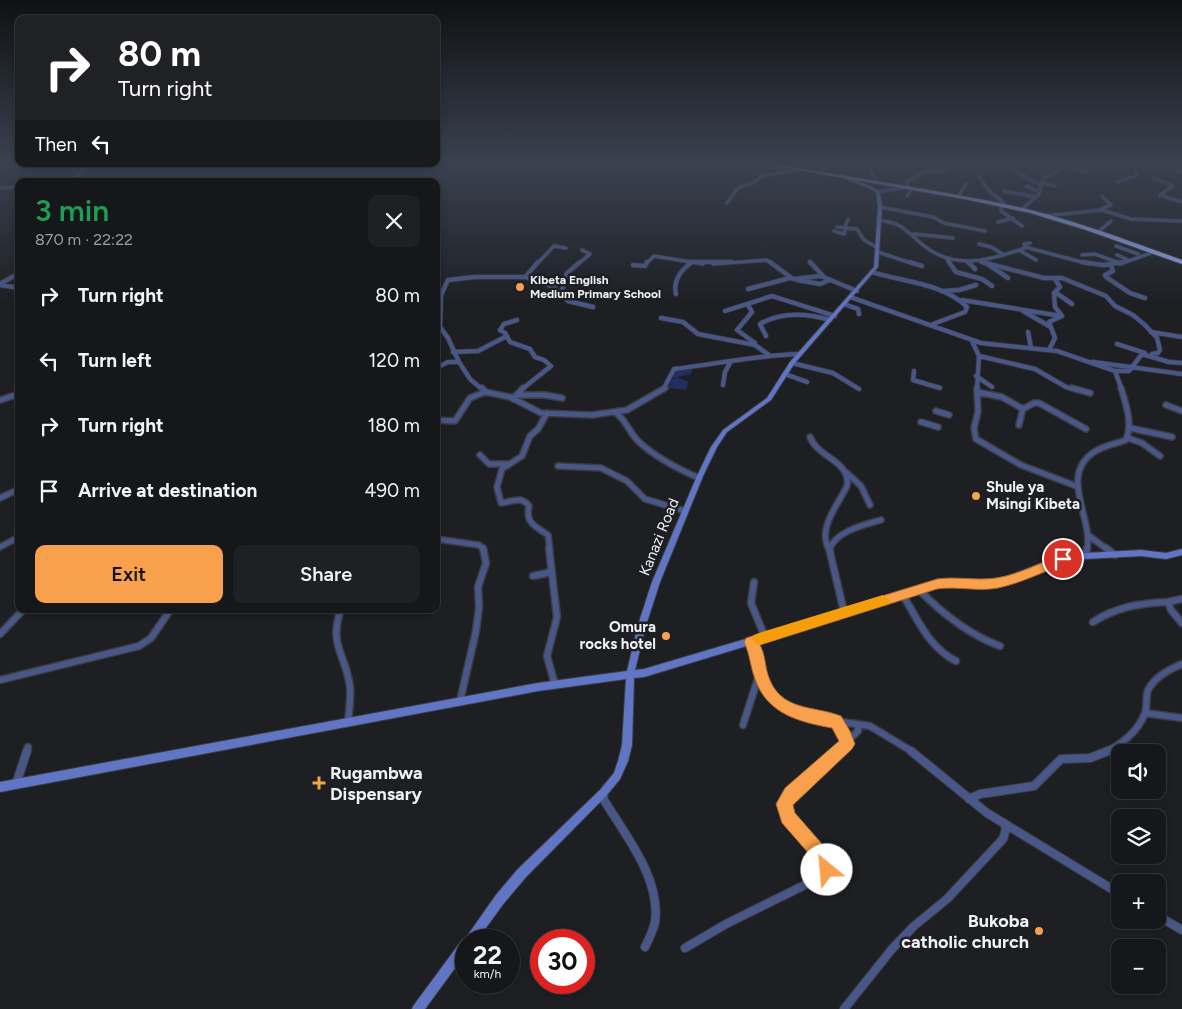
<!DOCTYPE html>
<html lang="en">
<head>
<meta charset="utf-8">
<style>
	:root { --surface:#16171a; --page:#1f2023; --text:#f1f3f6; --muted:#9e9fa2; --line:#353639; --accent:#f9a04c }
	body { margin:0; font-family:Figtree,sans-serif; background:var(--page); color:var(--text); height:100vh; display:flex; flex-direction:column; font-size:19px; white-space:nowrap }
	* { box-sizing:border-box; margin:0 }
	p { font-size:16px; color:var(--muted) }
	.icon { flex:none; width:28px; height:28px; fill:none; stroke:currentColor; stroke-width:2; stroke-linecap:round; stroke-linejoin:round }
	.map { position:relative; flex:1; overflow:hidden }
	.panel { position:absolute; left:15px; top:178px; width:425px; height:435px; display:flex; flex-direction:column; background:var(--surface); border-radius:10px; box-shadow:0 2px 8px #0003,0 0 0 1px var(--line) }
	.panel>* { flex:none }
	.top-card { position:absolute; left:15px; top:15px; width:425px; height:152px; border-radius:10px; box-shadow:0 2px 8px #0003,0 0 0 1px var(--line); background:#202124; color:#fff; overflow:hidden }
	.controls { position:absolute; left:1111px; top:744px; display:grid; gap:10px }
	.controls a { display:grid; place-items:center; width:55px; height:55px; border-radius:10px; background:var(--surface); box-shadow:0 2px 8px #0003,0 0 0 1px var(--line); font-size:25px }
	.speed { position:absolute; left:455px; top:929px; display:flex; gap:10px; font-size:25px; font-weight:700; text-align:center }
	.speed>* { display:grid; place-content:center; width:65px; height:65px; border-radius:50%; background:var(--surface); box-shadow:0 2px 8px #0003,0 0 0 1px var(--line); line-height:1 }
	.speed small { font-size:12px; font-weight:400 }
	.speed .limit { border:8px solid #d22; background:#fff; color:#111 }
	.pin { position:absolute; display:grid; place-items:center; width:42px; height:42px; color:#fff; margin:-21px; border:2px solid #fff; border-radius:50%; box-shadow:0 1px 5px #0007 }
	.me { position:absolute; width:55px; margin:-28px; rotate:332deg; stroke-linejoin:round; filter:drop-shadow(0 0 4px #0008) }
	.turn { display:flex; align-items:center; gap:18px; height:105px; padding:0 20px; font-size:22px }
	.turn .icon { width:65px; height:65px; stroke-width:2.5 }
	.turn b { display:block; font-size:35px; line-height:42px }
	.then { display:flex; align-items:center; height:48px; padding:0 20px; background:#0003; gap:10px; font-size:19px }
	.round { display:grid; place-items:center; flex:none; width:52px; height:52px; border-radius:10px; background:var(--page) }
	.head { display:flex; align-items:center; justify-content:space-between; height:85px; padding:0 20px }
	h1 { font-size:30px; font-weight:600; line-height:38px; color:#1e9e55 }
	.primary-button { display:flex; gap:10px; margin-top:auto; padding:10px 20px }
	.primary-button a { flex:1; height:58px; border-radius:10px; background:var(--accent); color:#111; font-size:20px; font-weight:600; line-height:58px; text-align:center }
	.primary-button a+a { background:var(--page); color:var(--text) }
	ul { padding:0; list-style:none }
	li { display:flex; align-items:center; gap:15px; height:65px; padding:0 20px }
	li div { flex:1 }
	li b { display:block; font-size:19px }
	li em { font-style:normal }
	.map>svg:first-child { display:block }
	.green { fill:#222d61 }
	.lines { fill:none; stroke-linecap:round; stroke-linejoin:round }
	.street-far4-casing { stroke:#3b3d41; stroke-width:4.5 }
	.street-far3-casing { stroke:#3b3d41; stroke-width:5.5 }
	.street-far2-casing { stroke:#3b3d41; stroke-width:8 }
	.street-far1-casing { stroke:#3b3d41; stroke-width:9 }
	.street-casing { stroke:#3b3d41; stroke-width:10 }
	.secondary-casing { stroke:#3b3d41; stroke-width:2 }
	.highway-casing { stroke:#3b3d41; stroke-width:2 }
	.street-far4 { stroke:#495788; stroke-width:3 }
	.street-far3 { stroke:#495788; stroke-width:4 }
	.street-far2 { stroke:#495788; stroke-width:5 }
	.street-far1 { stroke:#495788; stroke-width:6 }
	.street { stroke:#495788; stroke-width:8 }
	.secondary { fill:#6175c5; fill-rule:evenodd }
	.highway { fill:#94a8f2; fill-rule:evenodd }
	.route { fill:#f9a04c; stroke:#a26831 }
	.slow { fill:#f59e0b }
	.poi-dot { fill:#f9a04c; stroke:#1d1f23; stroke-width:2 }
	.labels { text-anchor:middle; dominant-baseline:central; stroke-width:5; stroke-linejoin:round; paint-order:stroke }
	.far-poi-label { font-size:12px; font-weight:bold; fill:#f1f2f6; stroke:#1d1f23; text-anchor:start }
	.poi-label { font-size:15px; font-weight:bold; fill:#f1f2f6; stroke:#1d1f23; text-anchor:start }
	.street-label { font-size:15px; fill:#f1f2f6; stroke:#1d1f23 }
	.near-poi-label { font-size:18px; font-weight:bold; fill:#f1f2f6; stroke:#1d1f23; text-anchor:start }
</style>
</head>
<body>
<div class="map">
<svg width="1182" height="1009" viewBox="0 0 1182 1009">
	<rect width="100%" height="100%" fill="#1d1f23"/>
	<!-- green -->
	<path class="green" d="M693,367L691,374L677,377L688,382L686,390L668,388L672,379L676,378L672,377L675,370Z"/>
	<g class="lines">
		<!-- street-far4 casing -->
		<g class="street-far4-casing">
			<path id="street-far4" d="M739,163L785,170
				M820,163L824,167L822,171L824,174
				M869,163L876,181
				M1000,163L1042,186
				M1064,163L1094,169
				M1117,163L1122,169
				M1125,163L1154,165L1182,171
				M1060,166L1088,173
				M1010,169L1029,163
				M979,177L989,191L1002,201L1005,206
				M1153,178L1173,186L1160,195L1182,202
				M74,181L84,166L90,164
				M1041,182L1055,186
				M1117,182L1137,175L1135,167L1130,165
				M1026,186L1040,192
				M0,188L19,187
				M1004,191L1036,197
				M878,192L907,187L908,181L924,172L946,170
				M907,196L912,188
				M958,197L966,184
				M727,203L738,188L755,182L761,176L799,170
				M1002,206L1001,211L1022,226
				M880,207L933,217L944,223L985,231
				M1101,209L1111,205L1102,196
				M1021,210L1039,194L1043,178L1058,172L1059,163
				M1044,216L1102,210L1131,219L1182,221
				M878,220C903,223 905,230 923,245C954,271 991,260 1025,248L1024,244L1030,243
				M998,222L1013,218
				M837,227L857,229L864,240L878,248
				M845,227L848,219
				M834,231L844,234L846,227
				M1098,232L1111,221
				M914,234L953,238
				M979,244L991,247L1004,255
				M19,245L16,249L19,250
				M1116,246L1138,254
				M1025,247L1089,264
				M1019,250L1036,260
				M878,252L914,264
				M1082,255L1095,254L1119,263
				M1117,255L1128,260
				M947,259L950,264
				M810,262L811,264
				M968,262L970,264
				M981,262L987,264
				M537,264L554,246L566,248
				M578,264L590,254L582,250
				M646,264L654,256L703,264
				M690,264L692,262
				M713,264L767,260L772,264
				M1120,264L1154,252"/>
		</g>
		<!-- street-far3 casing -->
		<g class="street-far3-casing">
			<path id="street-far3" d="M538,262L527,275L528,278L554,287L560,294
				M580,262L567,273L561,294L568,301L593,307
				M695,262H732
				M770,262L793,279L821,276L857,291
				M810,262L824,277
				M910,262L922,266
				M949,262L956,272L982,279L992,286
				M968,262L975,269
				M982,262L1044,278H1062L1106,296L1115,306L1133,315L1145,325L1157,338L1160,350L1158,353L1152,354
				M1082,262L1103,265L1124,262
				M1117,262L1119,263
				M986,263L1008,278
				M633,265L645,266L647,262
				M1111,265L1113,271L1105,275L1106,277L1130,293L1145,298
				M872,272C903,282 943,283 967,307L965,312L933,324
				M797,280L820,284L830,280
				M0,284L19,273
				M0,285L19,288
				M748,289L790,278
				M942,291L959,290L976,285
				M1055,292L1072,304
				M676,294C673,281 681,270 692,262
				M850,297L981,343L1057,351L1115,371H1129L1142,354L1169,362L1182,363
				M962,300L1061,316
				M844,304L858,309L859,314
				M748,305L752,312L737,330L755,343
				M725,311L772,296L835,316
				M1023,311L1049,326
				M661,318L683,322L698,334L755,345L769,355
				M517,320L504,324L500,330L505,333L510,342L530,349L535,357L544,360L551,366L521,390
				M1028,332L1031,348
				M1151,332L1182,337
				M766,336L760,324C782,311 806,313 830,320
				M972,341L979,356L977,390
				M1117,344L1145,353
				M1049,350L1055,338L1049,322L1062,316L1055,307L1054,293L1060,287L1055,279
				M453,352L478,351L507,336
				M979,356L1035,369L1066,387L1077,390
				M459,362L448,338L440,327L441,295L448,280L474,277H527
				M1093,362L1182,374
				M792,363L833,373L859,389
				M436,368L448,362H459L470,379L483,390
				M914,371L913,380L940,388
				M1115,371L1122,390
				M785,374L807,382
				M976,376L992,387
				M723,385L725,372L730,363
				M663,390L674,369C716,364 758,355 800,354"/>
		</g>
		<!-- street-far2 casing -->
		<g class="street-far2-casing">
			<path id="street-far2" d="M482,388L486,392L510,397L541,413L592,415L627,410L665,388
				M977,388L978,412L974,428L976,439L1021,465L1076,486
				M1072,388L1090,393
				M977,392L1002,397L1023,409L1034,403H1039L1086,429
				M516,395H545L562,398
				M513,399L523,388
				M0,400L19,394
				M1166,405L1182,411
				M936,411L949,415
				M547,413L538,429L530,436L522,456L502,469L497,487L501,503C512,502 521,495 529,506C525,523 535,526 548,535L550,550
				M616,413C626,420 629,432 638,441C655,457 678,469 699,478
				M436,420L455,421L470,398L485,392
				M921,422L938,427
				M1019,425L1023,408
				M1130,428L1172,437
				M810,437C818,458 851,461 847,486C838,505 817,528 829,550
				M1128,438L1142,443L1160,456
				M480,455L489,464H509
				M558,466L601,468L627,481L645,499L685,511
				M847,473L861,486L870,505
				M0,498L19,489
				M1088,535L1108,550
				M436,539L479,545L484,550
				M0,547L19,537
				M829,550C836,531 863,525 881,520
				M1087,550C1094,519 1058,476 1094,452C1103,446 1115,444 1126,440C1133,424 1126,404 1121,388"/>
		</g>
		<!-- street-far1 casing -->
		<g class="street-far1-casing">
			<path id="street-far1" d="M549,548L557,617L547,656L555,685
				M829,548L844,612
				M1106,548L1115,555
				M1085,556L1087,548
				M533,576L552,572
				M754,582L751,603L765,637
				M919,590C942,613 969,635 1000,646
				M902,594C918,619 928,647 956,661
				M1182,599L1168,602L1171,610L1182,623
				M341,609C328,646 346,654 350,687C351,699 349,711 348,722
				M1093,622C1116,607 1141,603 1168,602
				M0,634L24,609
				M751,642L765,687L785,708L820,719L870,726L913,752
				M0,680L139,646L151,638L171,609
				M460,701L476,631L479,607L478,587L486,563L483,548
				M1145,713L1182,718
				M836,721L842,727L847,744
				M743,725L760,672
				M26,752L28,747
				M835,752L858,731V724
				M1104,752C1121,746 1139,730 1145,713C1148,705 1145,698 1148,690C1154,678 1170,669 1182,664"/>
		</g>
		<!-- street casing -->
		<g class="street-casing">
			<path id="street" d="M911,751L987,813L1120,894
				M16,784L27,751
				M603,794L604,800C625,835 661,878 655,922C653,931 649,939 645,947
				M969,799L980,794L1034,786L1061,759L1090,758L1108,751
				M1158,916L1182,930
				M685,948L726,924L825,875L827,863L788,817L785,811V799L836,751
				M844,1009L892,949L914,926L947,899L1003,839L1006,829L1004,823"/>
		</g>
		<!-- secondary casing -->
		<g class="secondary-casing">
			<path id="secondary" d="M842,175L873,187L880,192L882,207L878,267L794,364L771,400L727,432L717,447L703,476L660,582L646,625L635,670L644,669L945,580L977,582L998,580L1055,558L1085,553L1141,550L1166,553L1182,549V555L1166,559L1141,556L1085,559L1056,564L999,586L977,588L945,586L644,677L634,678L632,745L628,761L620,779L606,796L526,877L504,903L477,940H466V953L425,1009H412L414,1005L462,940L465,939L496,895L518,869L600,790L614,773L618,761L622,745L626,679L538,691L0,792V782L538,683L627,671L638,625L652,582L697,476L711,447L723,430L767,398L790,362L874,267L878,207L876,192L871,189L841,177L840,176Z"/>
		</g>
		<!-- highway casing -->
		<g class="highway-casing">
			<path id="highway" d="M757,163H769C856,179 945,190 1031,210C1082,223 1132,242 1182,260V264L1086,230L1030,213L964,199Z"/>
		</g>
		<!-- street-far4 -->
		<use href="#street-far4" class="street-far4"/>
		<!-- street-far3 -->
		<use href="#street-far3" class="street-far3"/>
		<!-- street-far2 -->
		<use href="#street-far2" class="street-far2"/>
		<!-- street-far1 -->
		<use href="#street-far1" class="street-far1"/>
		<!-- street -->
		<use href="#street" class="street"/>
		<!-- secondary -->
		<use href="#secondary" class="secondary"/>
		<!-- highway -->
		<use href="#highway" class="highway"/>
	</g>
	<!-- sky -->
	<linearGradient id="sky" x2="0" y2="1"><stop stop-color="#101113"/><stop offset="0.53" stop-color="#3a4250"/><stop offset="1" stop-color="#3a4250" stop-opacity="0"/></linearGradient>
	<rect width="1182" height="305" fill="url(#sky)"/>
	<!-- route -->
	<path class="route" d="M1063,555L1069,559L1067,563C1045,571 1022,583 998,588C978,592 957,586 937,589L760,645C765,654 765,665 768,675C780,712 813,705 841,716L850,731L855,744L852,749L793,805L795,813L830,853C834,861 837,868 833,877L827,879L821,877L817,863L782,823L776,804L785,788L839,741L832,728C799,722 767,714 755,679C750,666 750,654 744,642L746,638L937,579C957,576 976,581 996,578C1018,575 1041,562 1063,555Z"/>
	<!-- slow -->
	<path class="slow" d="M883,595L890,600L888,604L759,645L754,643L752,639L754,635L759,633Z"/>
	<!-- markers -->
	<g class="poi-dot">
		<circle cx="520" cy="287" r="5"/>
		<circle cx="976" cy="496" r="5"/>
		<circle cx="666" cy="636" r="5"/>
		<path d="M316.5 775.5h5v5h5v5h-5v5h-5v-5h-5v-5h5z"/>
		<circle cx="1039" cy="931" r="5"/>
	</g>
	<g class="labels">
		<!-- far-poi labels -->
		<g class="far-poi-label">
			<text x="530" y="280">Kibeta English<tspan x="530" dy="14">Medium Primary School</tspan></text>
		</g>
		<!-- poi labels -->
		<g class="poi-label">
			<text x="986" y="487">Shule ya<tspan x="986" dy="17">Msingi Kibeta</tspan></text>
			<text x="656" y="627" text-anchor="end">Omura<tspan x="656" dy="17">rocks hotel</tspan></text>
		</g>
		<!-- street labels -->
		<g class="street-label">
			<text transform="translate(659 537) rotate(-68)">Kanazi Road</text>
		</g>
		<!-- near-poi labels -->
		<g class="near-poi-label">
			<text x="330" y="773">Rugambwa<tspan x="330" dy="21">Dispensary</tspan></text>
			<text x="1029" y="921" text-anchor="end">Bukoba<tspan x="1029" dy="21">catholic church</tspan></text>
		</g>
	</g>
</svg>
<div class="controls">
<a><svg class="icon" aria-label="sound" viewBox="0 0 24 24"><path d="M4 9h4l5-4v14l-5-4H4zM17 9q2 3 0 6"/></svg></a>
<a><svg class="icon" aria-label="layers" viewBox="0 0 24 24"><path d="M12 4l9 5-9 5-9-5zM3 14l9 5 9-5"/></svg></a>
<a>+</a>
<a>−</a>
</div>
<div class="speed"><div>22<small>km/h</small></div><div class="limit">30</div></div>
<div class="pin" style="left:1063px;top:559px;background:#d93025"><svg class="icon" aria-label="arrive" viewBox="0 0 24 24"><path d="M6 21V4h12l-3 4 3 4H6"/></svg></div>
<svg class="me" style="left:827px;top:870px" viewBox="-20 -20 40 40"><circle r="19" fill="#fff"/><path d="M0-13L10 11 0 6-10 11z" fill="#f9a04c"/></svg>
<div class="top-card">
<div class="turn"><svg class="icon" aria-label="right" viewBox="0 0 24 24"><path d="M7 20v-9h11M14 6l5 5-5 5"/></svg><div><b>80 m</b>Turn right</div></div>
<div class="then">Then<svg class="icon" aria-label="left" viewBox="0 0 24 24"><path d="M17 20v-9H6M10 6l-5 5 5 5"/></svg></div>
</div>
<section class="panel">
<div class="head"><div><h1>3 min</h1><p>870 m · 22:22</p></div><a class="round"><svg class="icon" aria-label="close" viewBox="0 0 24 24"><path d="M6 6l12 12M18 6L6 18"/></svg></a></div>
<ul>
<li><svg class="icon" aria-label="right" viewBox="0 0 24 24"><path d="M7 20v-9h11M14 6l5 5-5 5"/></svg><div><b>Turn right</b></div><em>80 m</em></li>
<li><svg class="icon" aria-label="left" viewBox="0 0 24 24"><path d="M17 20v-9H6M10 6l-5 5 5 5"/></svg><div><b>Turn left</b></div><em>120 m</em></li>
<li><svg class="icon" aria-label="right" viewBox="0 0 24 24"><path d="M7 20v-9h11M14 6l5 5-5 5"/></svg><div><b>Turn right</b></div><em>180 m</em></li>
<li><svg class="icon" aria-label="arrive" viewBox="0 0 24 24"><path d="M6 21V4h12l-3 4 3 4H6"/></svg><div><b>Arrive at destination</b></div><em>490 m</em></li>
</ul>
<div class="primary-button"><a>Exit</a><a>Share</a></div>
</section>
</div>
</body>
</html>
